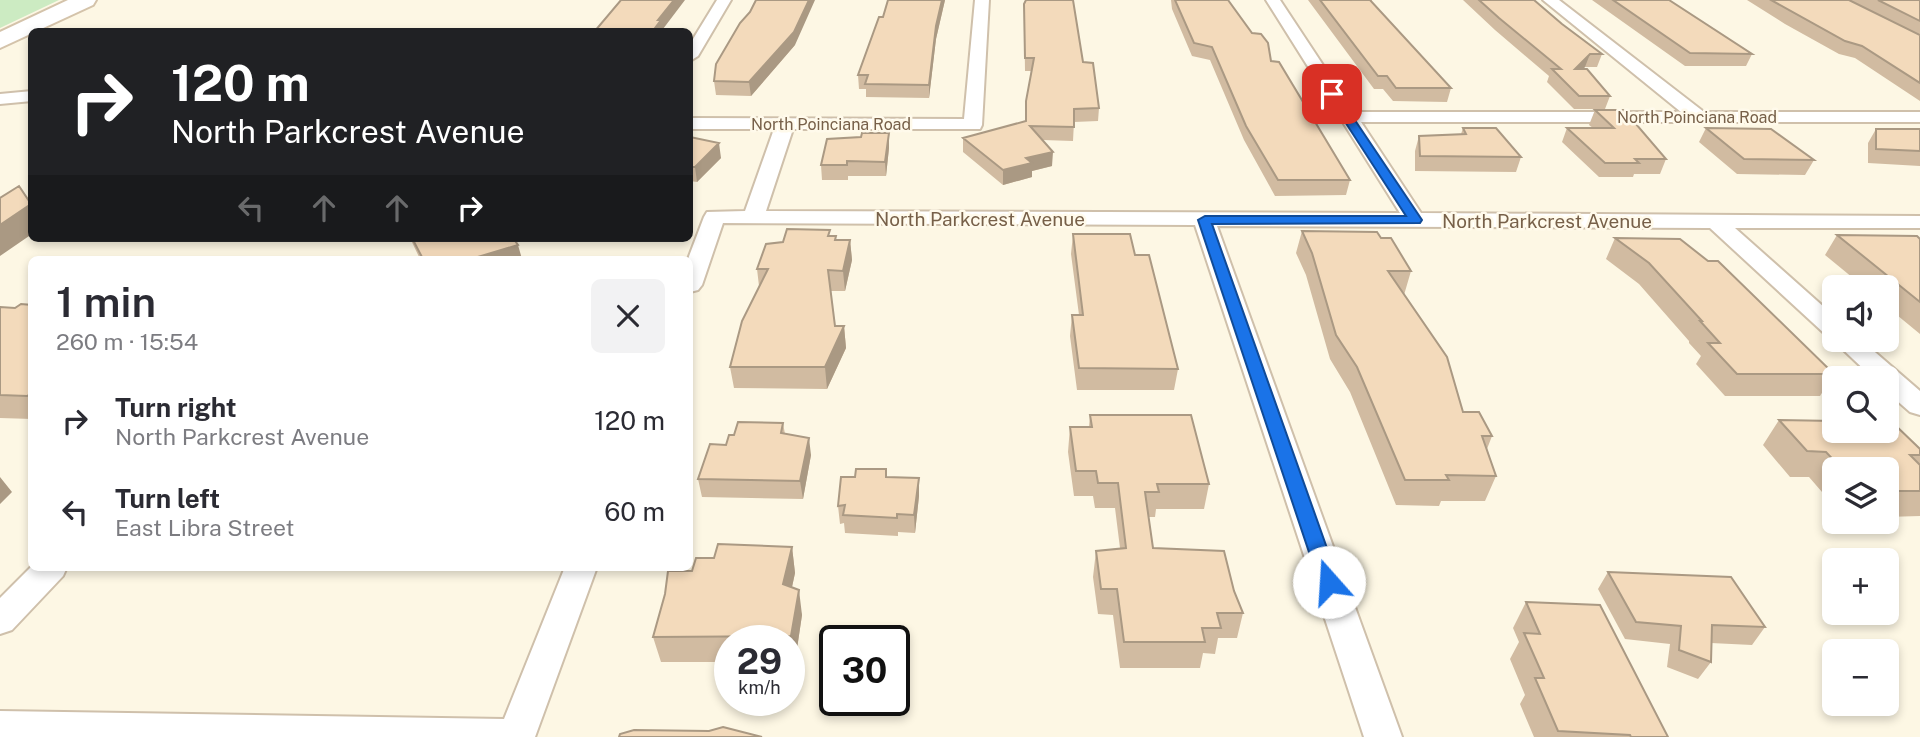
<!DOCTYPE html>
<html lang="en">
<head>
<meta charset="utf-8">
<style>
	:root { --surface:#fff; --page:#f2f2f3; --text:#2b2b33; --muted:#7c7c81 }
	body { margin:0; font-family:"Public Sans",sans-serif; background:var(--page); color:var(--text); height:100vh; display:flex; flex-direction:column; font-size:26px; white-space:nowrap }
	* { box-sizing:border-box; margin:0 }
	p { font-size:23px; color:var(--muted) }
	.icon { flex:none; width:38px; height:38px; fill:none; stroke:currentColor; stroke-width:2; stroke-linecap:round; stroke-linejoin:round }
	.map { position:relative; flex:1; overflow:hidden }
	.side { position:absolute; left:28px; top:256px; width:665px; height:315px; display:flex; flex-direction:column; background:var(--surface); border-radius:10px; box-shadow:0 4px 10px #0003 }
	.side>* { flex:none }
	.top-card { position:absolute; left:28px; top:28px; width:665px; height:214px; border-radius:10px; box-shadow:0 4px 10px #0003; background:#202124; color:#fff; overflow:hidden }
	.buttons { position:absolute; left:1822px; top:275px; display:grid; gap:14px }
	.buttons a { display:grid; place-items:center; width:77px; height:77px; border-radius:10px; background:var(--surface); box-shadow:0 4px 10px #0003; font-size:35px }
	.speed { position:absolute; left:714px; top:625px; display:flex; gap:14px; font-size:35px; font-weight:700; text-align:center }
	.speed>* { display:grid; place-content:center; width:91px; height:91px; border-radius:50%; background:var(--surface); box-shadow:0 4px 10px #0003; line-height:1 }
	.speed small { font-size:18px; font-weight:400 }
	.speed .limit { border:4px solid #111; border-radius:10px; background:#fff; color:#111 }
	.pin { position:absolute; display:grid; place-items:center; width:60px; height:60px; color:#fff; margin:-30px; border-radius:14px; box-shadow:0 4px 10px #0006 }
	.me { position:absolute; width:77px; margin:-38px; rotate:341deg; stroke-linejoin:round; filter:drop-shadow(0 0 5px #0008) }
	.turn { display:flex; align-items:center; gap:24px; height:147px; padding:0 28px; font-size:32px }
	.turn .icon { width:91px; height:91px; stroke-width:2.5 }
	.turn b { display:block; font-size:49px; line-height:60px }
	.lanes { display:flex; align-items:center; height:66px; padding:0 28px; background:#0003; justify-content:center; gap:35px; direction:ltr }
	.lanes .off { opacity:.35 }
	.round { display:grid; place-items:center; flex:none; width:74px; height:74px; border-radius:10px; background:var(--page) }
	.summary { display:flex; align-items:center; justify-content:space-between; height:119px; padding:0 28px }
	h1 { font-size:42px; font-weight:600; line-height:52px }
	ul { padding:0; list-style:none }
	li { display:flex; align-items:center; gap:21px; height:91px; padding:0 28px }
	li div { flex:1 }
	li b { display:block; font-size:26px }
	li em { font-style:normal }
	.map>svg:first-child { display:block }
	.green { fill:#ccebc2 }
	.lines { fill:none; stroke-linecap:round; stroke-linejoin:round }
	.minor-casing { stroke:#cfc0ab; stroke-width:4 }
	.secondary-casing { stroke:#d4c3aa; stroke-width:4 }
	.minor { fill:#fff; fill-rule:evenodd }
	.secondary { fill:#fff; fill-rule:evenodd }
	.wall { fill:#d1bba1 }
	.shaded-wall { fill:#aa9983 }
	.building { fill:#f3dabb; stroke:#aa9983; stroke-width:2 }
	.route { fill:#1a73e8; stroke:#114b97; stroke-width:2 }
	.labels { text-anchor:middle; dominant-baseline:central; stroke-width:5; stroke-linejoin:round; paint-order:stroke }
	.far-street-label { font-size:16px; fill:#776049; stroke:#fffaeb }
	.street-label { font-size:19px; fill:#776049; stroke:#fffaeb }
</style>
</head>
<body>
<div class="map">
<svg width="1920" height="737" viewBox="0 0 1920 737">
	<rect width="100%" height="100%" fill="#fdf7e4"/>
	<!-- green -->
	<path class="green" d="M0,0H59L0,28Z"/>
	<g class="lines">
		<!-- minor casing -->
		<g class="minor-casing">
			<path id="minor" d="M717,0H731L698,56L690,61V44Z
				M975,0H989L982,125L980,129H793L766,211L1400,213L1266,0H1280L1354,112H1681L1543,0H1559L1704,112H1920V122H1361L1421,213L1920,216V228H1735L1834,316V336L1825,334L1710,228L1217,226L1402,737H1364L1195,225L723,223L702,285L698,290L690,292L688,259L704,217L707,212L745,211L774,129H690V118L964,119Z
				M32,91V101L0,104V94Z
				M1833,340H1861L1920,391V415L1910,412L1886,391V378H1873Z
				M32,566L67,567L63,576L12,630L0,634V598Z
				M565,567H597L535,737H0V711L504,719Z"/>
		</g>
		<!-- secondary casing -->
		<g class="secondary-casing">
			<path id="secondary" d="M68,0H96L93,5L0,48V32Z"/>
		</g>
		<!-- minor -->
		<use href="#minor" class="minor"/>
		<!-- secondary -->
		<use href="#secondary" class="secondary"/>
	</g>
	<!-- wall -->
	<path class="wall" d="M942,0H945L936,39L929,98L866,97V89H859L858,75L883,17Z
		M1171,0H1228L1350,180L1346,195L1275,196L1244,140L1210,60L1192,56L1172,9Z
		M1308,0H1372L1371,2L1451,88L1447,102L1393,101L1383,89H1374Z
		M1463,0H1534L1562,24L1602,54L1597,67H1585L1583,69L1610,96L1605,109H1574L1547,82L1549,76L1495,30Z
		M1592,0H1669L1752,54L1746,66H1685Z
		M1747,0H1920V101L1855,58L1839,54L1785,24Z
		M1024,4L1083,62L1099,108L1098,121L1074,122L1073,141L1043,140L1052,166L1032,171V177L1003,185L963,152V138L1025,122L1032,71H1025Z
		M795,45L751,96L716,95L714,81Z
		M1595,110L1666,159L1660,174H1634L1633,177H1599L1562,142L1567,128H1593L1589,125Z
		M1463,128L1521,157L1516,172L1415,171V151L1419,136L1461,134Z
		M1706,128L1814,160L1805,175L1737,174L1699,142Z
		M1876,129H1920V166L1868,163V143Z
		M889,133V148L886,176H848V180H822L821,165L861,137Z
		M690,137L721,158L697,182L690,181Z
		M1302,231L1381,238L1411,271L1404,295L1463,412L1492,436L1487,449L1496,476L1485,501H1441L1439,506L1396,505L1350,392L1330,359L1306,275L1296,253Z
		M1073,234L1135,255L1178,369L1174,390H1077L1070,336L1072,315H1079L1071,254Z
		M1837,235L1920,239V334L1886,306V287H1864L1825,255Z
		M830,236L836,240H850L852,260L845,291H830L835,326H844L846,348L827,389L734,388L730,367L759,286L757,269Z
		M410,238H513L522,259H420Z
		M1615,238L1834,374L1820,396H1725L1696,364L1701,356L1689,343V341L1639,284L1606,259Z
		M32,305V419L0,418V307L15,308Z
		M1090,415L1209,484L1204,509H1156L1155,517H1148L1153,548L1234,591L1243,613L1237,638H1218L1215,654L1203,653L1200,668H1120L1113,615L1098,614L1093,577L1096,551L1120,548L1115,508H1095L1093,496H1074L1068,452L1070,427H1089Z
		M1779,420L1920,449V516L1886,517V469H1834V498L1828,492H1822L1809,477H1790L1763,445Z
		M783,423L785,434L811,455L803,499L702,497L698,479L734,435Z
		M887,477L919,496L915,533L898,532V536L845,533L844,523L840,524L838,506Z
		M792,547L795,573L792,587L802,615L795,662H789V640H730V662H661L653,637L692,571L714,558Z
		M1608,572L1765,627L1752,645L1711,643V662L1698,679L1667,667L1670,644L1625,639L1598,589Z
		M1526,602L1668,737H1534L1520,704L1525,695L1510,659L1519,642L1513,628Z"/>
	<!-- shaded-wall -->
	<path class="shaded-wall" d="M674,0H685L663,29V32H652L658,20Z
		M809,0H815L795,45L751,96L749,82Z
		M942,0H945L936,39L929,98V85L936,26Z
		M1590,54L1585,67L1570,82L1575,69Z
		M889,133V148L886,176L885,162Z
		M719,143L721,158L697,182L695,167Z
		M1053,152L1052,166L1032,171V177L1003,185V170L1026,158Z
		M31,204L32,234L0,256V225Z
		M850,240L852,260L845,291L843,271Z
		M518,245L522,259H471Z
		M844,326L846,348L827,389L825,367Z
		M32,393V402L27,396Z
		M809,438L811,455L803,499L800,481Z
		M0,477L12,492L0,504Z
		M919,478V496L915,533L914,515Z
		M792,547L795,573L787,610L783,584Z
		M799,590L802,615L795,662L791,636Z"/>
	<!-- building -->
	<path class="building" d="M621,0H674L658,20H661L652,32H594Z
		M756,0H809L794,32L749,82L714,81L716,64L740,23L750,12Z
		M888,0H942L936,26L929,85L865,84L868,75H858L879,17H883Z
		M1026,0H1073L1083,62L1093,63L1099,108L1074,109V127L1030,126L1053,152L1026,158L1032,163L1003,170L963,138L1026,121V101L1034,58H1025L1024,4Z
		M1175,0H1228L1252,33L1261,34L1268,43L1271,61L1279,62L1350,180H1278L1246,126L1212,47L1194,43Z
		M1320,0H1370L1451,88H1396L1387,76H1378Z
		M1479,0H1534L1562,24L1602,54H1590L1575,69H1587L1610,96H1579L1552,69H1561L1499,18Z
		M1613,0H1669L1752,54L1690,53Z
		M1771,0H1849L1920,35V83L1862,46L1845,41Z
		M1878,0H1920V21Z
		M1595,110H1624L1666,159H1635L1639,163H1605L1567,128H1614Z
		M1463,128H1496L1521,157L1420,156L1419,136L1466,134Z
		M1706,128L1771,129L1814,160L1744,159Z
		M1876,129H1920V151L1876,149Z
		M862,133H889L885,162L847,161V165H821L827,139L861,137Z
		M690,137L719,143L695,167H690Z
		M19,186L31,204L0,225V198Z
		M787,229L830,230L828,236H836L835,240H850L843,271L828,270L835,326H844L825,367H730L742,321L768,269H757L766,244L783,242Z
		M1302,231L1377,232L1381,238H1391L1411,271H1388L1447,357L1463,412H1479L1492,436H1482L1496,476L1446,475L1449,480H1405L1357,367L1336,335L1312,253Z
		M1073,234H1130L1135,255H1149L1178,369L1079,368L1072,315H1083Z
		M1837,235L1917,236L1920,239V302Z
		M412,238H513L518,245L471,259H423Z
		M1615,238L1680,239L1708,261H1718L1834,374H1737L1708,343H1720L1700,321H1702L1649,263Z
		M21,304L32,305V393L27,396L0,395V307L15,308Z
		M1090,415H1191L1209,484H1157L1159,492H1145L1153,548L1224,551L1234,591L1243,613H1217L1221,628H1202L1205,642H1124L1117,589H1101L1096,551L1126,548L1118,483H1098L1096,471H1076L1070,427H1092Z
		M1779,420L1834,421V430H1886V422H1892L1920,449V455H1910L1920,465V491H1886V469H1848L1846,466L1840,467L1826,452L1807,451Z
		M738,422L783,423L781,433L809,438L800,481L698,479L710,444L726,445L729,435H734Z
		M856,469H886V477L919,478L914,515L897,514V518L843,515L845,505L838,506L841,477H855Z
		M718,544L792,547L783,584L799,590L791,636L653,637L665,594L668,571H692L696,558H714Z
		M1608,572L1731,577L1765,627L1712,625L1711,662L1679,650L1681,626L1636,622Z
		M1526,602L1600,605L1668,737H1631L1630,735L1558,731L1535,678H1544L1524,633L1540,634Z
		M723,727L762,737H619L620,734L634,730L709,731Z"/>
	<!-- route -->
	<path class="route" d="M1329,92H1336L1422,220L1420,223L1212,224L1339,582L1337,588L1329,590L1322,588L1319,582L1198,220L1205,216H1406L1327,94Z"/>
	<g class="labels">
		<!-- far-street labels -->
		<g class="far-street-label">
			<text x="1697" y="117">North Poinciana Road</text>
			<text x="831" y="124">North Poinciana Road</text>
		</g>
		<!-- street labels -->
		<g class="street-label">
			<text x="980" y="219">North Parkcrest Avenue</text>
			<text x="1547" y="221">North Parkcrest Avenue</text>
		</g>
	</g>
</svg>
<div class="buttons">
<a><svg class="icon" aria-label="sound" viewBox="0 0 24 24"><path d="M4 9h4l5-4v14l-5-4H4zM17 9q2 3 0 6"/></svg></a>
<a><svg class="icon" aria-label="search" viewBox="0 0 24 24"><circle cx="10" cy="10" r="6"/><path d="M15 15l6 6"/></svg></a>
<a><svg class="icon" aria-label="layers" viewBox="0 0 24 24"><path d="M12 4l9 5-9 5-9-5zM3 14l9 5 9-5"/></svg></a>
<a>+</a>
<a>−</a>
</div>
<div class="speed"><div>29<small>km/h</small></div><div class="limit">30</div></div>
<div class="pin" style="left:1332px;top:94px;background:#d93025"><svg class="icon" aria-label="arrive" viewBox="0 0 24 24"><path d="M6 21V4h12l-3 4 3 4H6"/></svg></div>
<svg class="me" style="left:1329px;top:582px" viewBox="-20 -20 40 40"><circle r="19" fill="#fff"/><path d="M0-13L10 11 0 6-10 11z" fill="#1a73e8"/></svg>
<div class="top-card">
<div class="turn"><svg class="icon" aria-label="right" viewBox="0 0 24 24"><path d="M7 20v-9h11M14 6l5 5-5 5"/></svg><div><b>120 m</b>North Parkcrest Avenue</div></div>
<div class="lanes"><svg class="icon off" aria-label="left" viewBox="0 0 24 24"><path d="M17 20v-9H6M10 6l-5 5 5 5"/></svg><svg class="icon off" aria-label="ahead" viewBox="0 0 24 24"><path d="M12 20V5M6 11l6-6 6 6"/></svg><svg class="icon off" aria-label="ahead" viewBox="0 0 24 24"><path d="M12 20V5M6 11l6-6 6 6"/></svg><svg class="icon" aria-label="right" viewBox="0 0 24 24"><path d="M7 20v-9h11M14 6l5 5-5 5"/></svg></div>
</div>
<section class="side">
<div class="summary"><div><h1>1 min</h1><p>260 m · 15:54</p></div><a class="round"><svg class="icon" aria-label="close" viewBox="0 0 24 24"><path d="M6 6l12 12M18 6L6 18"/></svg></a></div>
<ul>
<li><svg class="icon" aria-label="right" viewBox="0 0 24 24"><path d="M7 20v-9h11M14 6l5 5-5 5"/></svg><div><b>Turn right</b><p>North Parkcrest Avenue</p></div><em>120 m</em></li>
<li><svg class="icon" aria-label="left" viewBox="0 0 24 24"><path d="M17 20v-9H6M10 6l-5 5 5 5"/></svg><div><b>Turn left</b><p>East Libra Street</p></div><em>60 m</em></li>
</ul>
</section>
</div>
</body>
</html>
